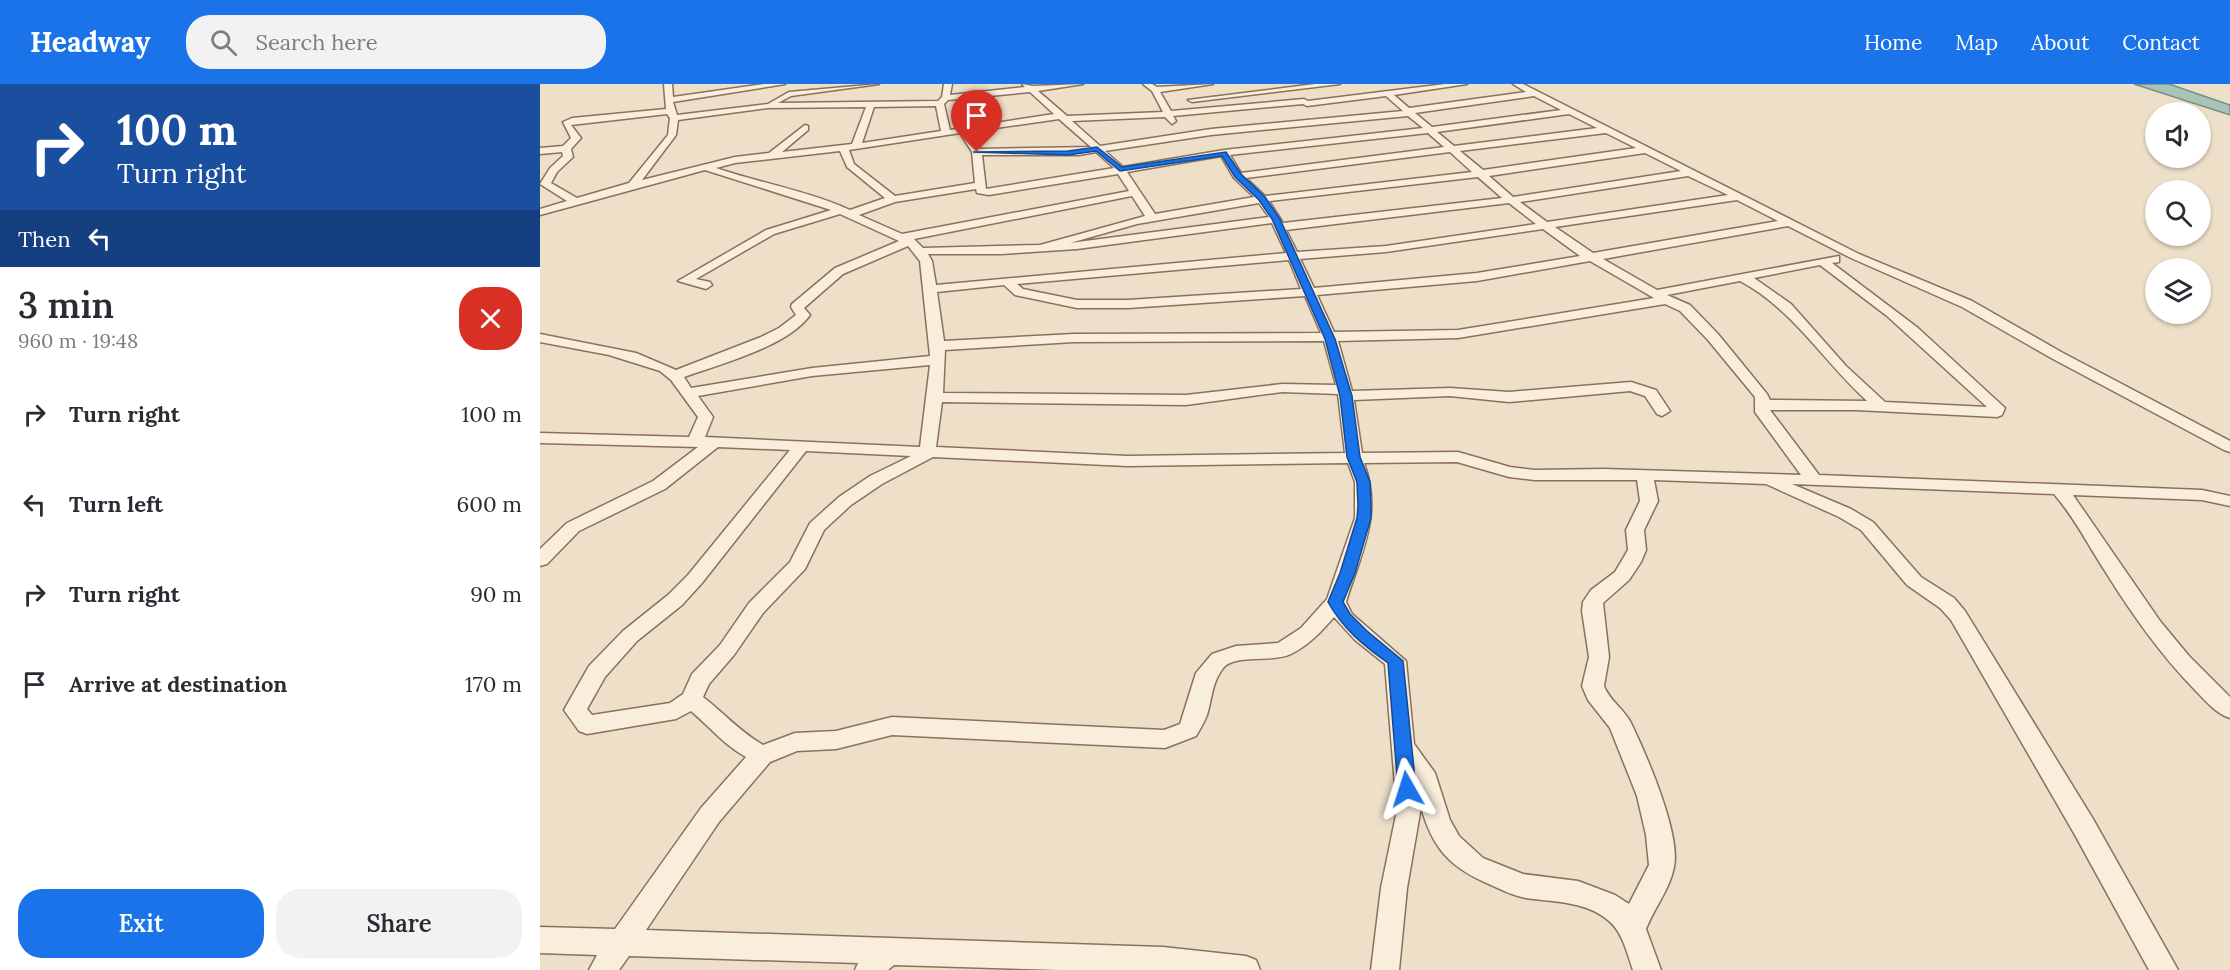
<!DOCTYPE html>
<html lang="en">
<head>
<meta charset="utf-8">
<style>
	:root { --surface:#fff; --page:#f2f2f3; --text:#2b2b33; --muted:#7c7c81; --accent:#1a73e8 }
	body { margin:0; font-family:Lora,serif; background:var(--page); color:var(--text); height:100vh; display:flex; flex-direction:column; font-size:22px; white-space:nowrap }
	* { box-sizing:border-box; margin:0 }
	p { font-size:20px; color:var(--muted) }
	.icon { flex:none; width:33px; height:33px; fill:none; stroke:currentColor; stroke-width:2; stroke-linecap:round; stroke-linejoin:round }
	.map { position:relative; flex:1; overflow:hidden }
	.details { display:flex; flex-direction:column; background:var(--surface); width:540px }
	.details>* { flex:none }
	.banner { background:#1a4fa0; color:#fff; overflow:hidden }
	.buttons { position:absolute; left:1605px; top:18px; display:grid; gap:12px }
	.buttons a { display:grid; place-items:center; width:66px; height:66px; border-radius:50%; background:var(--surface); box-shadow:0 2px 4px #0004; font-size:30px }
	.pin { position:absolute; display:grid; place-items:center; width:51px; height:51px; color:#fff; margin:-62px -26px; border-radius:50% 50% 50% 0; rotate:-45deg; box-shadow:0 0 6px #0007 }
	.pin .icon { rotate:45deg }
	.me { position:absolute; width:66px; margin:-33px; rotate:354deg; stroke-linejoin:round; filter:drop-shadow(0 0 4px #0008) }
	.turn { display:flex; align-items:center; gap:21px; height:126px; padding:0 18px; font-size:27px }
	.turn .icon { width:78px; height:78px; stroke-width:2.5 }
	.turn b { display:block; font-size:42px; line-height:51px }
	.then { display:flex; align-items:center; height:57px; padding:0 18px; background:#0003; gap:12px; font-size:22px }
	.round { display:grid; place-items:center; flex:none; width:63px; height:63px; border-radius:24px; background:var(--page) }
	.summary { display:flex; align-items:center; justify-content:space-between; height:102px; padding:0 18px }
	h1 { font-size:36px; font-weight:600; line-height:45px }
	.primary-button { display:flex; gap:12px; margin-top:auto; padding:12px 18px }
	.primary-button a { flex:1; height:69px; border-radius:24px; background:var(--accent); color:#fff; font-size:24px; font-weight:600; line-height:69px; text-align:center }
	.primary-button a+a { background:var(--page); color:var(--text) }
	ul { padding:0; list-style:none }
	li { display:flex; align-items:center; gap:18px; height:90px; padding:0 18px }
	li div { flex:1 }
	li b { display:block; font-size:22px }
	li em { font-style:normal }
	header { display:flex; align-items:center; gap:36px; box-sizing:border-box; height:84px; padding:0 30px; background:var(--accent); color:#fff }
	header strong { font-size:28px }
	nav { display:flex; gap:33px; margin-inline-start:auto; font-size:21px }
	.search { width:420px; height:54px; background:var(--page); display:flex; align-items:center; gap:15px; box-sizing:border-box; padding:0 21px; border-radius:24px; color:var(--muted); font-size:22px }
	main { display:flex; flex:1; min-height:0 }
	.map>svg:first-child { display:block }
	.water { fill:#a9c3b8; stroke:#709185; stroke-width:1.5 }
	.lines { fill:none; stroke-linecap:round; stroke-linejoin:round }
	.minor-casing { stroke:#8b705d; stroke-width:3 }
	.minor { fill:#f9eddc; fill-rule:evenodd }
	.route { fill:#1a73e8; stroke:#114b97; stroke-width:1.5 }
</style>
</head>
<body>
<header>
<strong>Headway</strong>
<div class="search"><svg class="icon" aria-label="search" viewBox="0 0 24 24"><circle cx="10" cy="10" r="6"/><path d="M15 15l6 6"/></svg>Search here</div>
<nav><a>Home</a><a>Map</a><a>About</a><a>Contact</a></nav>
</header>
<main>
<section class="details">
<div class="banner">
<div class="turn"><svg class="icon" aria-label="right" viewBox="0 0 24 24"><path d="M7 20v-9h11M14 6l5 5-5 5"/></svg><div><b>100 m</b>Turn right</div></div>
<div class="then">Then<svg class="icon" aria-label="left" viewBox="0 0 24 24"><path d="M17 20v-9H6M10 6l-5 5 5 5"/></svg></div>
</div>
<div class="summary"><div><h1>3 min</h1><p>960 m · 19:48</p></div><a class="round" style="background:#d93025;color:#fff"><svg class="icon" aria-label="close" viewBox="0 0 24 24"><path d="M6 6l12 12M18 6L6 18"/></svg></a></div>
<ul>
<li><svg class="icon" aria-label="right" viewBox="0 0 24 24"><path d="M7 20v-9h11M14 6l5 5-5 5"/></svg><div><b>Turn right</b></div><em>100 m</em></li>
<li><svg class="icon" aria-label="left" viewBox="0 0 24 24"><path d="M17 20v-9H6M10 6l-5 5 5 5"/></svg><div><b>Turn left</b></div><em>600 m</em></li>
<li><svg class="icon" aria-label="right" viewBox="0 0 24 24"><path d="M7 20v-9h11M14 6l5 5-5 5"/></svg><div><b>Turn right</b></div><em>90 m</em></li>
<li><svg class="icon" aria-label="arrive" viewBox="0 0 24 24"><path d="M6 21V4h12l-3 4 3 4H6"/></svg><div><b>Arrive at destination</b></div><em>170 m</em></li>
</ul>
<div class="primary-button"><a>Exit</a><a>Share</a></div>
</section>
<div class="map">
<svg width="1690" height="886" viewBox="0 0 1690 886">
	<rect width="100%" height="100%" fill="#eedfc8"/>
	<!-- water -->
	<path class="water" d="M1594,0H1629L1690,21V31Z"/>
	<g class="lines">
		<!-- minor casing -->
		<g class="minor-casing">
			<path id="minor" d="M124,0H132L133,13L224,0H245L133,18L137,31L228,20L249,8L339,0L251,12L238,19L398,17L402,13L404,0H412L410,11L485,3L482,0L493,2L543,0L498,7L527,32L623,28L612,7L603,0H612L617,3L673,0L620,8L631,27L764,15L768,17L905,0H927L854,11L869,24L986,8L973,0H983L1319,170L1432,217L1523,269L1690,357V368L1684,366L1513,275L1422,223L1311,174L1248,142L1063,175L1117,206L1299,172V178L1292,179L1378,244L1465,324L1462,331L1457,333L1316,326H1230L1279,391L1662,406L1690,412V422L1662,416L1533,411L1620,537L1649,572L1690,613V634C1676,630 1665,616 1655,606C1620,570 1591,529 1565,487C1548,461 1535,434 1514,410L1252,400L1311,425L1333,438L1381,493L1414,514L1425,527L1553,735L1638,886H1609L1535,751L1411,536L1400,524L1367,501L1321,446L1299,433L1226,400L1114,396L1118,417L1104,446L1106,466L1101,478L1089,496L1063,519L1069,573L1064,602C1069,616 1084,625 1091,639C1106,670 1141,750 1134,783C1130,805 1114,824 1106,845L1121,886H1093C1087,869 1083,849 1069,837C1047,817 1013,818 986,814C974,812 962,806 951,801C911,784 893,766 881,723L867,804L859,886H831L841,804L857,726L845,580L815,556L794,533C781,548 769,561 751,570C733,579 696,570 684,583C672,597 672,615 667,631C664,639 660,645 656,652L625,664L352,651L296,665L257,667L230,678L179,738L106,846L623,863L706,872L716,876L720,886H520L354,881L348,886H315L318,879L89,872L79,886H49L57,871L0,869V843L75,845L161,724L206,673C183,660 171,644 151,627L136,635L47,650L39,647L24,626L49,582L83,547L128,511L148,491L250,366L178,363L125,405L39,447L7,480L0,482V465L27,439L113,397L158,363L0,359V349L149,353L158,333L131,296L120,287L69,271L0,258V250L96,269L136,286L221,253L239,244L256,231L251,223L252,220L295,184L359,157L300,130L234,150L156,195L170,198L172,201L166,205L138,197L226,146L291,126L165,86L0,131V125L27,117L0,100L10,84L23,72L22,68L0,70V64L23,62L31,54L23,38L32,34L126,25ZM490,8L514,30L410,46L404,20L408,16ZM846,12L863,27L671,45L560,62L532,37L625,33L632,40L636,37L633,32L763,20L767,22ZM994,12L1021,26L892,43L875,29ZM396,22L401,47L322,59L334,23ZM326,23L312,60L242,68L268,46V42L265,41L229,69L195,73L102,96L136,51L138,36L228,24ZM127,30L130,34L128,51L89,99L37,114L11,99L17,88L33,73L31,65L41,54L31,41ZM1029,30L1057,44L914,62L897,48ZM868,32L883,44L684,66L583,83L565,67L671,51ZM519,35L551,63L440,65L428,48ZM420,49L432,68L435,99L355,112L314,80L309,66ZM888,49L904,63L701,89L690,71ZM1066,49L1096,64L943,86L920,67ZM300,67L307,83L345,114L310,126C268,107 220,99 176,84L195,79ZM556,68L574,84L446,105L442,71H539ZM910,68L932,88L725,112L706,94ZM1105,69L1141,87L973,113L949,92ZM681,72L694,94L714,113L615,130L587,88ZM578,90L589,107L362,150L319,131L355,118L436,105L437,109L449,111ZM1148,92L1188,111L1007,138L980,118ZM938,93L962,114L743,139L729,117ZM592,112L605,132L500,161L383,164L374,155ZM1197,116L1238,137L1053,169L1015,143ZM719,119L729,133L530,159L597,140ZM969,119L996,140L846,162L757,168L746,146ZM732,139L746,169L396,201L392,177L388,170H461L537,165ZM1003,145L1040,172L937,189L774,204L760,175L846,168ZM368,162L380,177L390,272L272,284L151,304L144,293C180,280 247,263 270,231L264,224L303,190ZM749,176L761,205L588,216H537L483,205L477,200ZM1050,177L1114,214L918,246L794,248L777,211L937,197ZM1280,181L1347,232L1447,323L1345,318L1306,282L1251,220L1214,194ZM1200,197C1253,225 1283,277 1327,317L1230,316L1227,310L1178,250L1150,221L1127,211ZM464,201L475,211L537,224H588L765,212L781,249L534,250L404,257L397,208ZM1125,220L1140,227L1168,256L1215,313V328L1261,391L1063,385L995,386L970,383L918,368L822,369L814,316L910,312L969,318L1090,307L1105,312L1117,330L1122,332L1130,327L1116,306L1091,298L969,308L910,304L812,307L798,257L918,254ZM784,257L796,301L742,300L646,311L403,309L405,266L534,258ZM390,281L380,363L165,353L173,333L158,312L272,292ZM742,308L798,310L805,369L587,372L396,363L402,318L646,321ZM266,367L371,372L330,392L299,413L270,439L250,478L209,519L180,561L152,590L143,610L130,619L52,631L47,625L65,593L97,557L142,521L162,499ZM393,373L587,382L808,379L815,398V434L787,515L761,544L738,559L696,562L672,570L656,589L640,640L624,646L352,633L296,647L255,649L223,661C200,648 184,629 163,613L169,600L194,571L223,529L265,485L284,446L311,421L342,400ZM917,378L969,393L995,396H1097L1100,417L1086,446L1088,466L1075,488L1051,506L1043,518L1042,527L1049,573L1042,602L1048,616L1070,644L1097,712L1106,751L1109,781L1089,820L1075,811L1038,797L983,790L943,774L919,752L910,736L895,689L874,660L866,577L812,530L806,518C821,469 843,430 824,379Z
				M775,0H800L652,18L648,16Z"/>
		</g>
		<!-- minor -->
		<use href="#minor" class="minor"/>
	</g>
	<!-- route -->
	<path class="route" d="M557,63L582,83L686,68L701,90L725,113L740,135L795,255L812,312L820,373L830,398L831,422V434L815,489L803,518L810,530L827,547L863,577L876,705L873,710L867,713L860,710L858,705L848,579C823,561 803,545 788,518L800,489L817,434L818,422L817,398L807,373L800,312L785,255L732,135L719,116L695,93L682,72L580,87L556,67L528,71L433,68L528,67Z"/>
</svg>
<div class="buttons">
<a><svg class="icon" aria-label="sound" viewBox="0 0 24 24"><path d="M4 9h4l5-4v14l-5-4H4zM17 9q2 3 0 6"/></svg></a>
<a><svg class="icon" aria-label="search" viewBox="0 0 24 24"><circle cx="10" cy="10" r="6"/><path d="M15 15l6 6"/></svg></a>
<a><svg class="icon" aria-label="layers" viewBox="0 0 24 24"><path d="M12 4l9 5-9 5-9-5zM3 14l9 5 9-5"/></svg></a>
</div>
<div class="pin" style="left:437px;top:68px;background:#d93025"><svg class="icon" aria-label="arrive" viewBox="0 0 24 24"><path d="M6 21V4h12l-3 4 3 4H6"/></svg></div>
<svg class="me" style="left:867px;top:705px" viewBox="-20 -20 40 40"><path d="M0-17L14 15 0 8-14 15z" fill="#1a73e8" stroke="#fff" stroke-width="4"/></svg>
</div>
</main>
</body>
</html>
